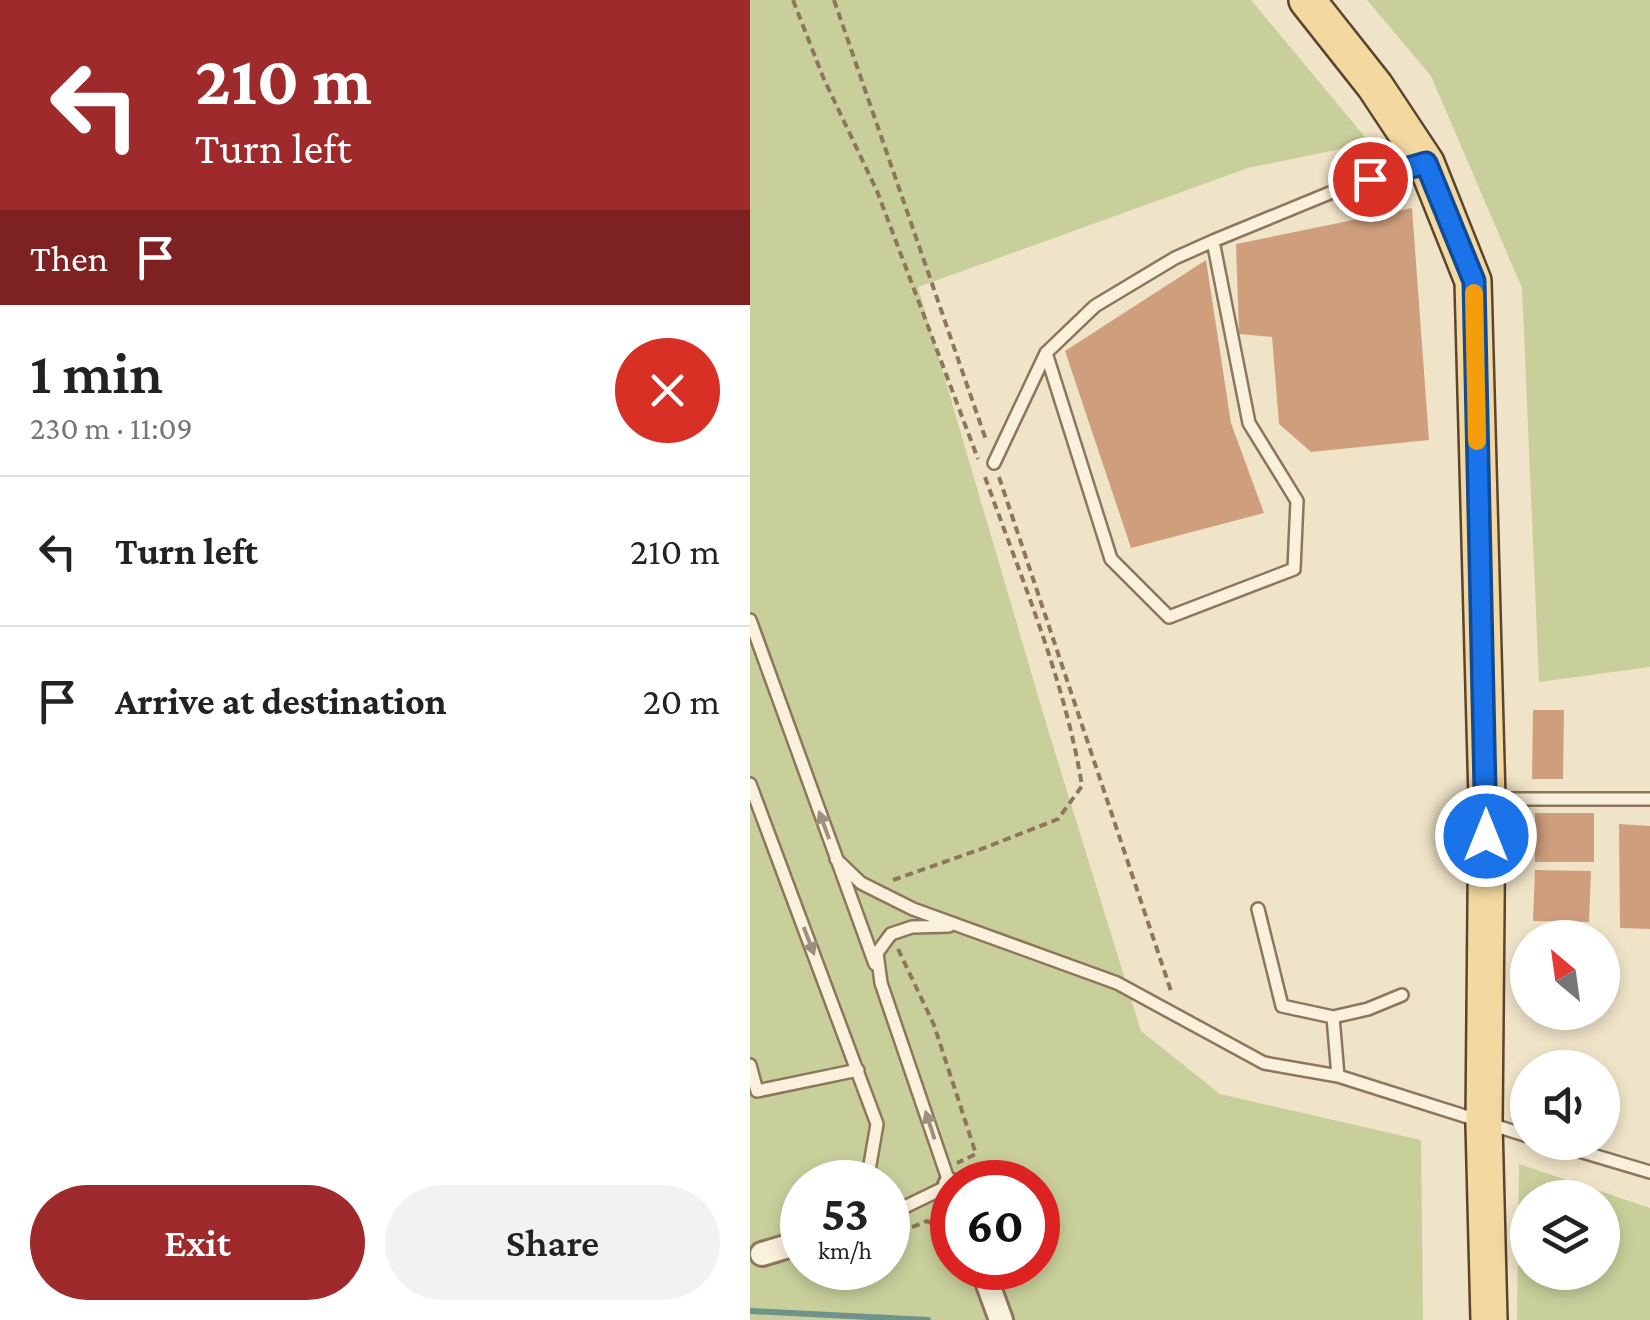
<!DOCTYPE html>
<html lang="en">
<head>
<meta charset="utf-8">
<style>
	:root { --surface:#fff; --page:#f2f2f2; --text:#222; --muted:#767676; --line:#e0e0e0; --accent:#9e2a2b }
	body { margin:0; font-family:"Crimson Pro",serif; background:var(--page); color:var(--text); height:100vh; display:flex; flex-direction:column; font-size:38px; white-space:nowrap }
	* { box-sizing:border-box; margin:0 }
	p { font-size:32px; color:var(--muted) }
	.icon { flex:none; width:55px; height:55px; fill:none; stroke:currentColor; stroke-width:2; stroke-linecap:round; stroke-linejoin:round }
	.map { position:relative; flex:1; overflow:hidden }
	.sheet { display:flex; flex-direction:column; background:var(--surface); width:750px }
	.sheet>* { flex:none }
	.top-card { background:#9e2a2b; color:#fff; overflow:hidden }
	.needle { width:65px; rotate:331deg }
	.controls { position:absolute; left:760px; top:920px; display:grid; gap:20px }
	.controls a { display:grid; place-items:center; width:110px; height:110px; border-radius:50%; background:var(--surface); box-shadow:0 5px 15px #0003; font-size:50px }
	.speed { position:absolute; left:30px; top:1160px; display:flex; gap:20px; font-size:50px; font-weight:700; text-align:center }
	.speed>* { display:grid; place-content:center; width:130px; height:130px; border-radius:50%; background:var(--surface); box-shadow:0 5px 15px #0003; line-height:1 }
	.speed small { font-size:25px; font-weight:400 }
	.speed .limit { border:15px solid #d22; background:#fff; color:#111 }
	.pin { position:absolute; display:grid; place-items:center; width:85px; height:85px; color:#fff; margin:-42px; border:5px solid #fff; border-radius:50%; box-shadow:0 2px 10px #0007 }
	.me { position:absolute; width:110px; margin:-55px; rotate:0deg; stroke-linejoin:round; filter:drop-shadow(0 0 8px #0008) }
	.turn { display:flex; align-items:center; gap:35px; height:210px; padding:0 30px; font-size:45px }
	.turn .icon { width:130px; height:130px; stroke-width:2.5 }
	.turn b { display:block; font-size:70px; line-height:85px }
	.then { display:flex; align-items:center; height:95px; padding:0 30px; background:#0003; gap:20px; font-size:38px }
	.round { display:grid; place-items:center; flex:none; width:105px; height:105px; border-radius:52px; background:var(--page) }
	.headline { display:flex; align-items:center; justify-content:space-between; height:170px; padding:0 30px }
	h1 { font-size:60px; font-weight:600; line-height:75px }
	.cta { display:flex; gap:20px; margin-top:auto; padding:20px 30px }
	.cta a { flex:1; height:115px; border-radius:60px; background:var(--accent); color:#fff; font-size:40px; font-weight:600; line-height:115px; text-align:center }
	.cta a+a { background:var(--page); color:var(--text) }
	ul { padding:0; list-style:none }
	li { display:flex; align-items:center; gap:30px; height:150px; padding:0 30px; border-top:2px solid var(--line) }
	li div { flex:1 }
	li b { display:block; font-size:38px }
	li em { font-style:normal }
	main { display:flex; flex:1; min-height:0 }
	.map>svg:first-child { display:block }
	.green { fill:#c9cf9b; fill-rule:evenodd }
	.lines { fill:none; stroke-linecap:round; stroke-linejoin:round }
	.stream { stroke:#6f938a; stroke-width:6 }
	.building { fill:#cf9f7d }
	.service-casing { stroke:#8d765c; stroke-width:16 }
	.minor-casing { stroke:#8d765c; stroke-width:28 }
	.primary-casing { stroke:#5b4430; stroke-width:40 }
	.path { stroke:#8d765c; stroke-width:4; stroke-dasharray:8 5; stroke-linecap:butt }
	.service { stroke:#faf1dc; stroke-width:11 }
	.minor { stroke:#faf1dc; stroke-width:22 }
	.primary { stroke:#f3d9a0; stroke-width:35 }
	.oneway { fill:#9c907e }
	.route-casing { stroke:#114b97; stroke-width:25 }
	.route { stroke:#1a73e8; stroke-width:18 }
	.slow { stroke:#f59e0b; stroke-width:18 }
</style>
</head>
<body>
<main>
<section class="sheet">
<div class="top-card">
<div class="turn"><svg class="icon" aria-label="left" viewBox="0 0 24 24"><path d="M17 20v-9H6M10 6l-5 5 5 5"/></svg><div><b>210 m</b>Turn left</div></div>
<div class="then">Then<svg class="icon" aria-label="arrive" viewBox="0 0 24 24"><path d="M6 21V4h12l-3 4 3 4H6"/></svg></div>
</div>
<div class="headline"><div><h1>1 min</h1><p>230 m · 11:09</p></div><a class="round" style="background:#d93025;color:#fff"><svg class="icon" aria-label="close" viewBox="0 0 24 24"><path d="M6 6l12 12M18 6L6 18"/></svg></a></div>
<ul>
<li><svg class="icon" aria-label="left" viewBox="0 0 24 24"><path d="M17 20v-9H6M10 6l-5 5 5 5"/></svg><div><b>Turn left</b></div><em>210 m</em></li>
<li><svg class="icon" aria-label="arrive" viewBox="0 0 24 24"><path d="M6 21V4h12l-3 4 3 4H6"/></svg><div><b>Arrive at destination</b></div><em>20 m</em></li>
</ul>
<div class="cta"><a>Exit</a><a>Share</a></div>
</section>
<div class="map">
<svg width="900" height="1320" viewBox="0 0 900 1320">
	<rect width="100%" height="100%" fill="#f0e4c8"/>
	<!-- green -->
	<path class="green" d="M0,0H501L620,143L498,168L168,287L296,723L391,1031L470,1094L671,1140L673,1320H0ZM52,1182H138V1268H52ZM202,1182H288V1268H202Z
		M617,0H900V667L789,682L772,288L681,76Z
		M769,1164L900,1208V1320H767ZM778,1198H852V1272H778Z"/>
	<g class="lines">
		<!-- stream -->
		<path class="stream" d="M0,1311L178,1320"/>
	</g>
	<!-- building -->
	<path class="building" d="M662,208L679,440L561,452L529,424L522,337L489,334L486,244Z
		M456,260L481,423L514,513L381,548L315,351Z
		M783,710H814L813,779H782Z
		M785,813H844V862H785Z
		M869,824L900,826V929L870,928Z
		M785,870L841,871L839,922L783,921Z"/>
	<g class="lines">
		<!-- service casing -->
		<g class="service-casing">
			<path id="service" d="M296,353L361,559L419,617L544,569L547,501L499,423L463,241
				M244,463L296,353L345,306L425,258L463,241L592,188L670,165
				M0,620L125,964
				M0,784L127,1124L117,1182
				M741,799H900
				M86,859L111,883L163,909L367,983L514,1063L588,1076L778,1136
				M508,909L532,1006L583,1017L588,1076
				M583,1017L618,1009L652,995
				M0,1065L7,1091L108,1070
				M799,1142L900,1172
				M138,1215L200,1185L131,983L127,953L141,934L162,927L199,926"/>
		</g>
		<!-- minor casing -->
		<g class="minor-casing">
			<path id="minor" d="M200,1185L202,1192
				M12,1254L52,1242
				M232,1268L251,1320"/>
		</g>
		<!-- primary casing -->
		<g class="primary-casing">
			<path id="primary" d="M557,0L625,86L676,163L723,281L737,799L734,1124L739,1320"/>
		</g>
		<!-- path -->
		<path class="path" d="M43,0L73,77L127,191L228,459
			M84,0L236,440
			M249,477L422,994
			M143,880L234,848L308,819L332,786C315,680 271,578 235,477
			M148,949L184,1025L226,1154L207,1163
			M138,1237L177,1221L193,1229L202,1252"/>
		<!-- service -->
		<use href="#service" class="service"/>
		<!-- minor -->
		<use href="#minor" class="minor"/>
		<!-- primary -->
		<use href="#primary" class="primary"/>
	</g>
	<!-- one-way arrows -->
	<defs><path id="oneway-solid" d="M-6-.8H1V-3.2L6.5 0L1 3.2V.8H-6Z" transform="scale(2.5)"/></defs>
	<g class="oneway">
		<use href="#oneway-solid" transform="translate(74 825) rotate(-110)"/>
		<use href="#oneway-solid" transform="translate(59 941) rotate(69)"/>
		<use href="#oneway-solid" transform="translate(180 1125) rotate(-108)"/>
	</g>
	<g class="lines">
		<!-- route casing -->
		<g class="route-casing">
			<path id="route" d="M620,179L676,163L724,281L736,836"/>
		</g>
		<!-- route -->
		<use href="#route" class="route"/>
		<!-- slow -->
		<path class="slow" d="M724,293L727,441"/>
	</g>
</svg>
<div class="controls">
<a><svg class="needle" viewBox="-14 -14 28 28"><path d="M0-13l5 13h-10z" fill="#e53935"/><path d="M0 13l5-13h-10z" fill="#767676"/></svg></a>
<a><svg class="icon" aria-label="sound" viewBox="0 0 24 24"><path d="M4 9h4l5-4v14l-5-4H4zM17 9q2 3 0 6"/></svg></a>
<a><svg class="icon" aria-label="layers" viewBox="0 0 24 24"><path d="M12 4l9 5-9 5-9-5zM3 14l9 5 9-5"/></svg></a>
</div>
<div class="speed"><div>53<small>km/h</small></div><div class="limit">60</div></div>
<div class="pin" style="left:620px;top:179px;background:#d93025"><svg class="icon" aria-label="arrive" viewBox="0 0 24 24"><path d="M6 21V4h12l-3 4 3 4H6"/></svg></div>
<svg class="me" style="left:736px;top:836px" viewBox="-20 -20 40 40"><circle r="17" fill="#1a73e8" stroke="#fff" stroke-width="3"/><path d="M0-11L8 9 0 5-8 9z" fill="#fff"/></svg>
</div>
</main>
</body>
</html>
